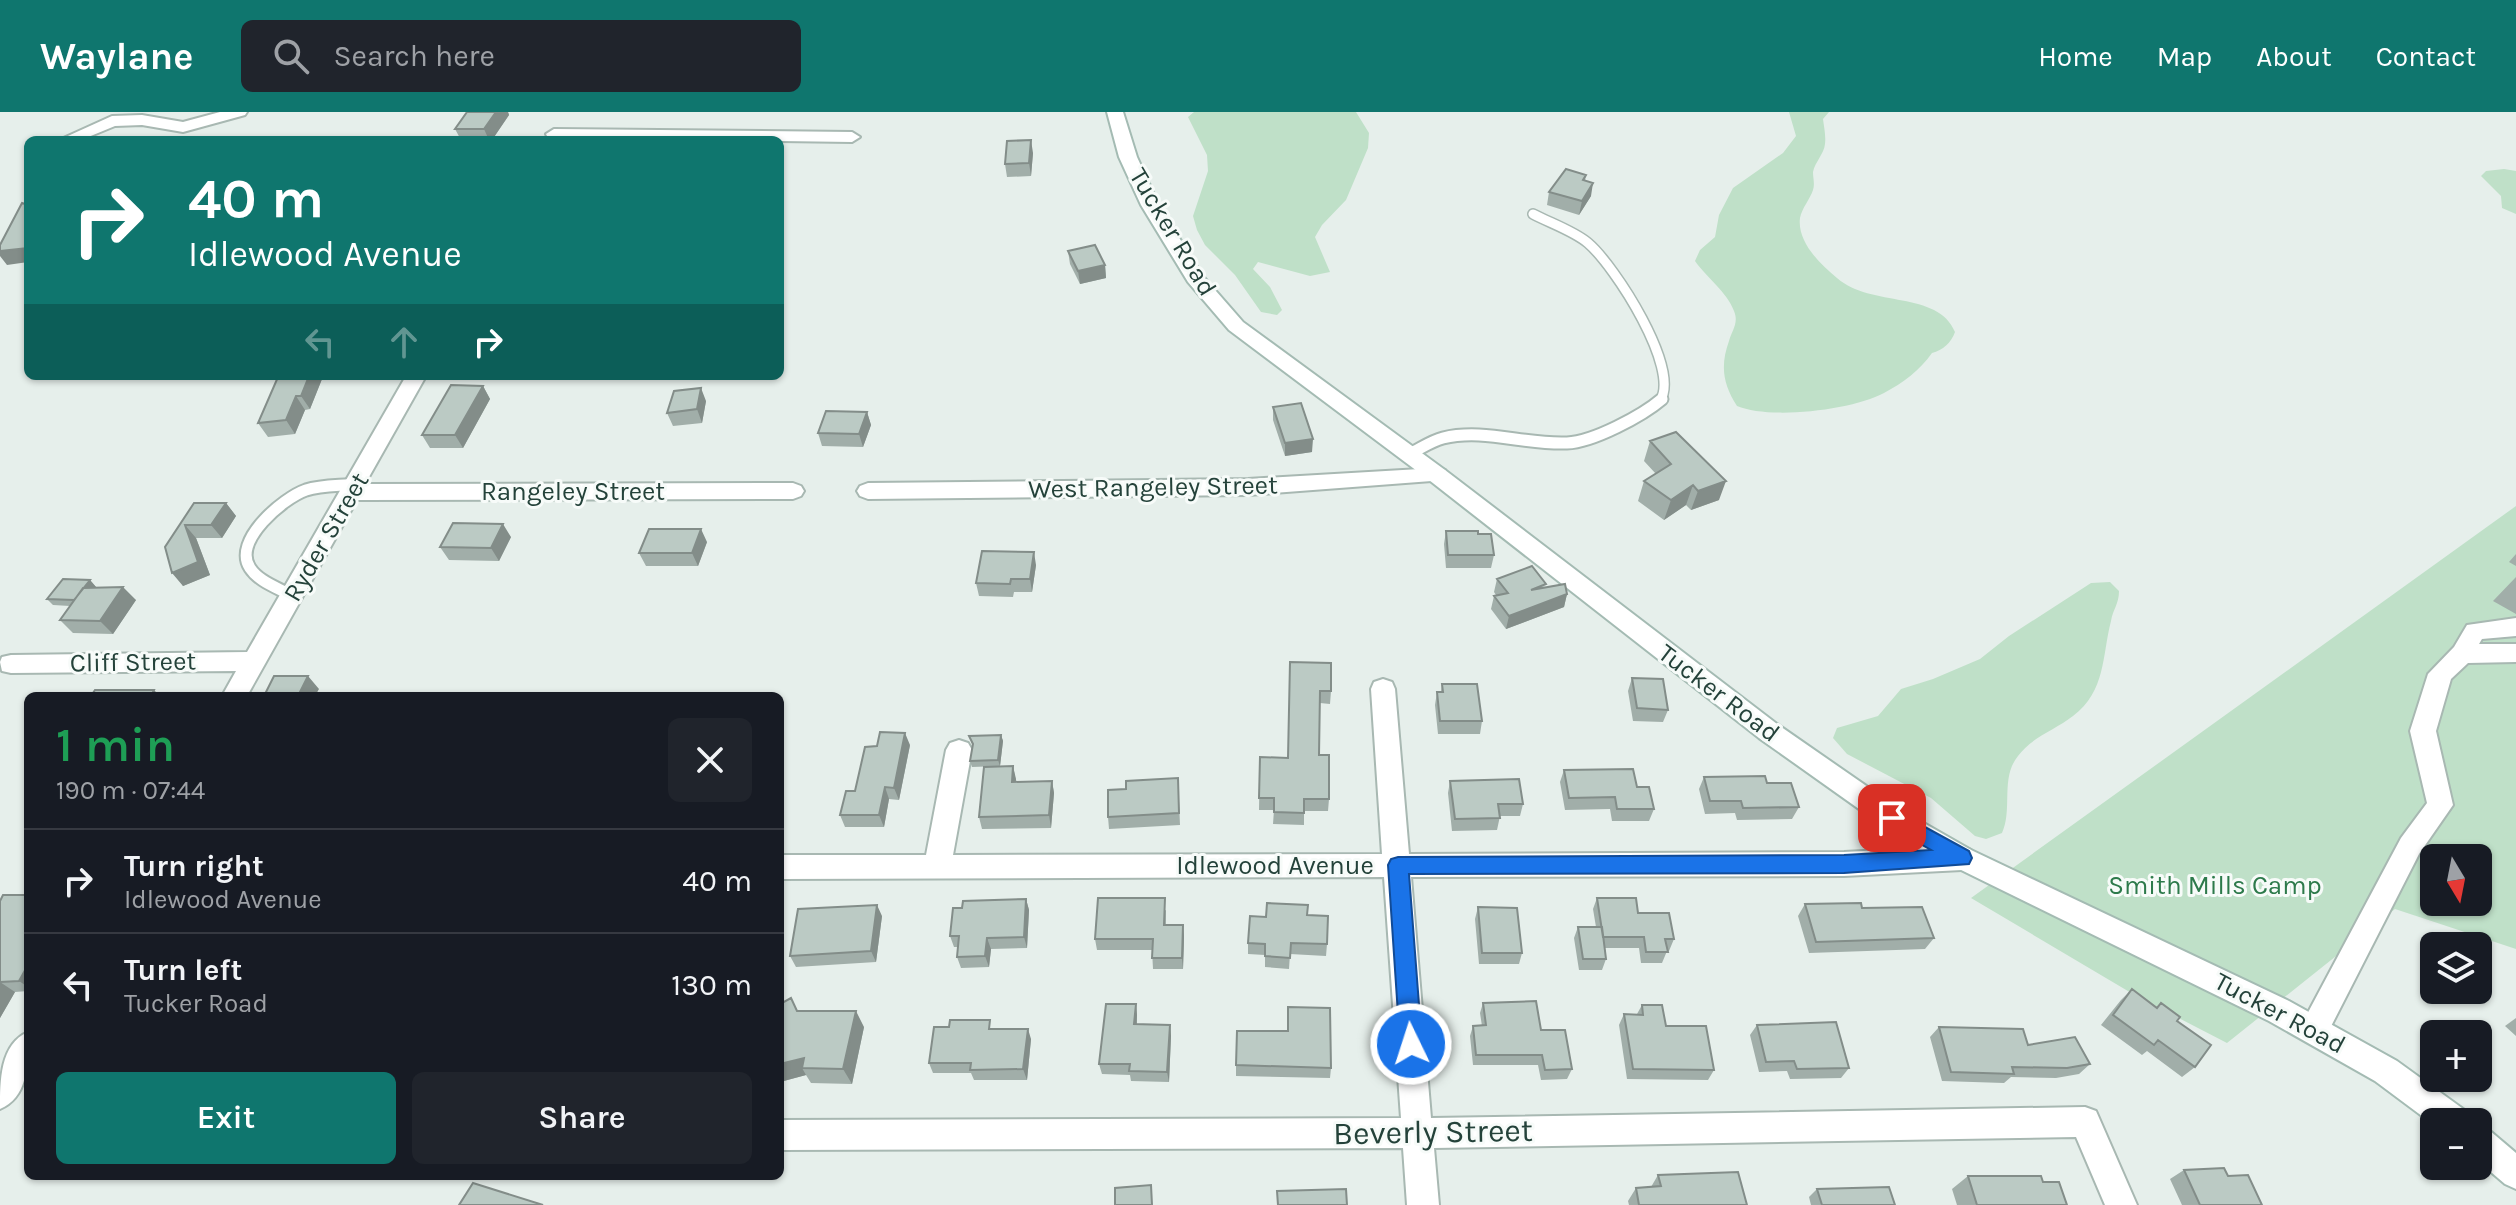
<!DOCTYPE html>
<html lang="en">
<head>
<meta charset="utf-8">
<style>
	:root { --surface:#171b24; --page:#20242c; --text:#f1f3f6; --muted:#9ea1a6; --line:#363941; --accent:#0f766e }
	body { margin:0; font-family:Karla,sans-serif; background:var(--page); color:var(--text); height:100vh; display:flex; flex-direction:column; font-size:30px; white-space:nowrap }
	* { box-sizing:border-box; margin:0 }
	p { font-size:26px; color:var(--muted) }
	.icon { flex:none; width:44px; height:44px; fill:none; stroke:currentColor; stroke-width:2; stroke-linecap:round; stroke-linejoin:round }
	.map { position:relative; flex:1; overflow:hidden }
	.sheet { position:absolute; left:24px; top:580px; width:760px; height:488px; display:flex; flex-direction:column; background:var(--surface); border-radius:12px; box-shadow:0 2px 6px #0004 }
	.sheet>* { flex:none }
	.banner { position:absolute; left:24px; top:24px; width:760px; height:244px; border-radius:12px; box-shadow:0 2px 6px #0004; background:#0f766e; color:#fff; overflow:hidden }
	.needle { width:52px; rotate:170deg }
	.buttons { position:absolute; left:2420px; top:732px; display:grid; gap:16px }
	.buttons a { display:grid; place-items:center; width:72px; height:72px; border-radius:12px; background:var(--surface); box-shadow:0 2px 6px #0004; font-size:40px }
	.pin { position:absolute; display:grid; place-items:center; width:68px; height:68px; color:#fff; margin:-34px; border-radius:16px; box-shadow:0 4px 12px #0006 }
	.me { position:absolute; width:88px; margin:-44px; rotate:356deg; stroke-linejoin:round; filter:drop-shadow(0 0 6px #0008) }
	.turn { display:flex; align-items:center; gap:28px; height:168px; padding:0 32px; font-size:36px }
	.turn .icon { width:104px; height:104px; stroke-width:2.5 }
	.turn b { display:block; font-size:56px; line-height:68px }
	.lanes { display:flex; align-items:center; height:76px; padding:0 32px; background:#0003; justify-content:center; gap:40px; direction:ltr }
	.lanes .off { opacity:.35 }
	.round { display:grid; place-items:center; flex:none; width:84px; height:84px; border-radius:12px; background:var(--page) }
	.head { display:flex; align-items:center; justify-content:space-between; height:136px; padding:0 32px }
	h1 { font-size:48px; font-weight:600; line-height:60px; color:#1e9e55 }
	.primary-button { display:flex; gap:16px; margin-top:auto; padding:16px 32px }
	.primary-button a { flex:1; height:92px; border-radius:12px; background:var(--accent); color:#fff; font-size:32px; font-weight:600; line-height:92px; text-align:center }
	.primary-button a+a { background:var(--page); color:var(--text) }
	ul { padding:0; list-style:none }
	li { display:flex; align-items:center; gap:24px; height:104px; padding:0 32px; border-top:2px solid var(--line) }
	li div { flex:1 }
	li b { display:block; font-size:30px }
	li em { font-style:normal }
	header { display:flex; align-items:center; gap:48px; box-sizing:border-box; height:112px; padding:0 40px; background:var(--accent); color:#fff }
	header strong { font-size:38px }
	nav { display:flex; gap:44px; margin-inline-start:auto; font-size:28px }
	.search { width:560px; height:72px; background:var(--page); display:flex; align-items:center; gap:20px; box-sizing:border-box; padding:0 28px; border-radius:12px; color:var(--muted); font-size:30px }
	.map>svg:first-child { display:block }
	.green { fill:#bfe0c8; fill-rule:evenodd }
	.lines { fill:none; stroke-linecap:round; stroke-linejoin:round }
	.lane-far1-casing { stroke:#a8b8b2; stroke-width:12 }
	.lane-casing { stroke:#a8b8b2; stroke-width:15 }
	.street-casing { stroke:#a8b8b2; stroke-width:4 }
	.secondary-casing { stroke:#a4bbb3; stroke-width:4 }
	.lane-far1 { stroke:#fff; stroke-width:9 }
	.lane { stroke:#fff; stroke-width:11 }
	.street { fill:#fff; fill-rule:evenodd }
	.secondary { fill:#fff; fill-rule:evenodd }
	.wall { fill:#a1aea9 }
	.shaded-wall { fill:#838d89 }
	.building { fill:#bbcac4; stroke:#838d89; stroke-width:2 }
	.route { fill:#1a73e8; stroke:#114b97; stroke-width:2 }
	.labels { text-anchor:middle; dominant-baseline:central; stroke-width:6; stroke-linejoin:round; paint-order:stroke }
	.street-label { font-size:26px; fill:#24423a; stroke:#f7fbf9 }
	.park-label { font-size:26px; fill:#2d7a4b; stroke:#f7fbf9 }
	.near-street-label { font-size:32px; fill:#24423a; stroke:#f7fbf9 }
</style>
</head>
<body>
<header>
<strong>Waylane</strong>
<div class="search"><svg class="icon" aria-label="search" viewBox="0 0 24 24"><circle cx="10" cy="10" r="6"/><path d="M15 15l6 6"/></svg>Search here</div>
<nav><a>Home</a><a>Map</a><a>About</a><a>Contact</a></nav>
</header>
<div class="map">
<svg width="2516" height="1093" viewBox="0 0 2516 1093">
	<rect width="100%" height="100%" fill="#e6efeb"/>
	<!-- green -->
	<path class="green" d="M1194,0H1356L1369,21L1368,36L1346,88L1322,113L1315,125L1330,160L1310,164L1258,150L1253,157L1270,175L1282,198L1277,203L1261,200L1235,163L1205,133L1197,118L1193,104L1208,59L1207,43L1188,5Z
		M1789,0H1829L1823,7C1824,15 1826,24 1825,32C1824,42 1815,50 1813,60C1813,66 1815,72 1813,78C1810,87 1802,96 1800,106C1797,130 1820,152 1837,166C1871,196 1938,178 1955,220C1951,231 1943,238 1932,241C1920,258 1903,271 1884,281C1853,298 1770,308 1737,294C1723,272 1720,254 1729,229C1732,218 1739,211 1734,199C1727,180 1707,166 1695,149L1700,138L1715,125L1719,103L1733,76L1783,41L1796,24Z
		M2504,57L2516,59V102L2502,96L2501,84L2481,64L2486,59Z
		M2516,394V837L2395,797L2227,931L2138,885L1971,786ZM2434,746H2478V790H2434Z
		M2110,470L2119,479C2119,492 2113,497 2111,509C2102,544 2106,579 2073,604C2055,618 2032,625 2018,644C2000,666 2013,697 2002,721L1986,727L1975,724L1931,686L1847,642L1833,626L1837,616L1878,604L1901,577L1933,567L1980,547L2009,524L2091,471Z"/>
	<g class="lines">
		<!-- lane-far1 casing -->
		<g class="lane-far1-casing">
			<path id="lane-far1" d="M1533,102C1550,111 1574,119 1588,131C1615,154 1681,257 1660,289"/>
		</g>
		<!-- lane casing -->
		<g class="lane-casing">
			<path id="lane" d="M1409,342C1420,337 1431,329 1443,326C1484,316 1525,333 1567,331C1593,330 1642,304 1662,287
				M292,484C279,476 259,470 250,456C232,429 283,386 306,378C322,373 340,374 356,372"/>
		</g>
		<!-- street casing -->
		<g class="street-casing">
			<path id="street" d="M220,0H247L245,3L183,20L142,13L115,14L81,28H59L112,4L142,3L183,10Z
				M554,17L852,20L860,25L852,30L548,26L546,22Z
				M406,264H426L365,372L793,371L801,374L804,379L801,384L793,387L357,388L247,584H222L236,559L11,561L2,559L0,550L2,545L11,543L247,540Z
				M1437,356L1445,358L1448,363L1445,368L1248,383L868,387L860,384L857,379L860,374L868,371L1248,367Z
				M2516,506V524L2482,527L2479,532H2516V550L2468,551L2451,567L2436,619L2453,693L2419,742L2324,928L2314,932L2304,928L2299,918L2304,908L2401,726L2427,691L2410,619L2428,562L2454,535L2467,513Z
				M1383,567L1392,570L1395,577L1409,742L1844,740L1962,734L1971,738L1975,746L1971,754L1962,758L1844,764L1411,765L1431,1006L2085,995L2096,999L2137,1093H2105L2076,1025L1434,1036L1439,1093H1407L1403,1036L780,1038V1008L1401,1006L1384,765L780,767V743H926L946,638L950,631L959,628L968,631L972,638L953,743L1382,742L1371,577L1374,570Z
				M28,920C28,948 30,984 0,997C0,969 0,932 28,920Z"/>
		</g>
		<!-- secondary casing -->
		<g class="secondary-casing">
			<path id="secondary" d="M1107,0H1123L1137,45L1159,93L1202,163L1243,210L1445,358L1777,612L1901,698L1971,738L2289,889L2397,949L2466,999L2470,1010H2434V1013L2375,969L2269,909L1953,754L1883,714L1759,626L1429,368L1229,218L1188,170L1141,93L1119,45Z
				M2478,1014L2489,1018L2516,1041V1077L2505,1072L2478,1049Z"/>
		</g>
		<!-- lane-far1 -->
		<use href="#lane-far1" class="lane-far1"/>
		<!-- lane -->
		<use href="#lane" class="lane"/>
		<!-- street -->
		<use href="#street" class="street"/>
		<!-- secondary -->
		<use href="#secondary" class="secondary"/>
	</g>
	<!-- wall -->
	<path class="wall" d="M467,0H508L509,3L492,28H461L455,17Z
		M1033,41L1031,64L1007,65L1005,52Z
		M1586,63L1585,69L1591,84L1579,103L1547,93L1549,80Z
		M1068,139L1105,153L1106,166L1080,172L1070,152Z
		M284,264H321L322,267L310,297L305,298L295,322L268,325L258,311Z
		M483,274L490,287L463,336H430L422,323Z
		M706,289L702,311L673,314L667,301Z
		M1273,295L1312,340L1285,344L1273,308Z
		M867,300L871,313L863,335L822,334L818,321Z
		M1650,329L1719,388L1691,398L1686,393L1664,408L1638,389L1644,369L1656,362L1644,349Z
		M194,391H226L236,404L222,426H196L210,463L183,474L165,435Z
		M1446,419L1478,422L1494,443L1491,456H1446L1444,432Z
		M511,425L499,449L449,448L440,435Z
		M707,430L698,454H646L639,441Z
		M2516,442V454L2509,450Z
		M1036,453L1032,480H1014L1013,485L979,484L976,471Z
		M2516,465V502L2493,489Z
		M1497,467L1546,475L1567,482L1564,495L1506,517L1491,497L1494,484L1496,483L1494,480Z
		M90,468L96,475L136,488L113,522L73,521L60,508L70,494L53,493L47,487Z
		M1290,563L1331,579L1330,592L1320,591L1319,643L1329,687L1328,699H1304V713L1273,712L1274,698H1259L1260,645L1288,646Z
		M1632,566L1668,598L1663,610L1633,609L1628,579Z
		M1442,572L1482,609L1480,622H1438L1435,593L1437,580H1441Z
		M1001,623L1003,629L1000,654L972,655L970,649L973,634L969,624Z
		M910,633L899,688L889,687L884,715H845L840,703Z
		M1013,654L1016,670L1052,669L1054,681L1051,716L982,717L979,705Z
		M1564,658L1637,675L1654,697L1649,709H1612L1610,697L1565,698L1560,670Z
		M1704,665L1767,671L1799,695L1792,707L1737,708L1735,701L1705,702L1699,677Z
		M1178,666L1180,713L1109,717L1108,705L1126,677Z
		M1450,669L1523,692L1520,704H1500L1497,718L1452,719L1448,681Z
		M28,783V879L15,880L0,906V789Z
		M1597,786L1638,801L1674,827L1669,839H1667L1662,851H1641L1639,836H1605L1606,847L1602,858H1579L1574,826L1578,815H1596L1593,797Z
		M1026,787L1029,798L1027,836L991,837L989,855L961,856L957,845L958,835H954L950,824L962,796Z
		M1805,792L1862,796L1934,826L1925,837L1809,841L1798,804Z
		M1478,795L1522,841L1519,852H1479L1475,807Z
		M1166,798V813H1183L1184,824L1183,857H1153L1152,838H1097L1095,827Z
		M1307,803L1327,832L1326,844L1290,842L1289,857L1265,855V843L1248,842V831L1266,805Z
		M882,804L876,850L796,855L790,844Z
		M2132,877L2156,895L2161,891L2177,909L2195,955L2182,965L2147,939L2142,943L2101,913L2121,888Z
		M1483,891L1541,918L1572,957L1567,967L1541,968L1538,953H1473L1470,924L1473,914H1482L1480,901Z
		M1136,892L1137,903V912L1170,913L1171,924L1169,970L1131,969L1130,963L1102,962L1099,952Z
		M1642,893L1714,958L1708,968L1627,967L1619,913L1624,902H1637Z
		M2516,906V924L2505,914Z
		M1757,913L1849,956L1841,966L1790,967L1787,959L1759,960L1750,923Z
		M864,915L852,972L811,971L806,963L780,970Z
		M1939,915L2028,933L2090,952L2079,962L2056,966L2011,965L2004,971L1942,969L1930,925Z
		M993,917L1031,927L1027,968H974L971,961H933L929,951Z
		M1236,953L1331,956L1330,966L1236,964Z
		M2184,1058L2228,1064L2262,1093H2182L2170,1067Z
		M1658,1063L1747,1093H1629L1628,1089L1636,1076L1651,1075Z
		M1968,1064L2043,1070L2067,1093H1957L1952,1077Z
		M1817,1077L1895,1093H1811L1809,1085Z"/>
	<!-- shaded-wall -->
	<path class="shaded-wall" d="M496,0H508L509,3L492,28H489L484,17Z
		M1031,28L1033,41L1031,64L1029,51Z
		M1593,71L1591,84L1579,103L1582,89Z
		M28,136V150L7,153L0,144V139Z
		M1105,153L1106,166L1080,172L1078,159Z
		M309,264H321L322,267L310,297L301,284Z
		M483,274L490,287L463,336L455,323Z
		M701,276L706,289L702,311L697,297Z
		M296,284L305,298L295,322L286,308Z
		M867,300L871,313L863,335L859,322Z
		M1313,327L1312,340L1285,344V331Z
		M1726,369L1719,388L1691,398L1698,379Z
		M1693,373L1686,393L1664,408L1671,388Z
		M226,391L236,404L222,426L211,413Z
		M503,412L511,425L499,449L491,436Z
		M185,413L196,426L210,463L183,474L172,461Z
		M701,417L707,430L698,454L692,441Z
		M1034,440L1036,453L1032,480L1030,467Z
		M90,468L96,475L74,488Z
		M123,475L136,488L113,522L100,509Z
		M1567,482L1564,495L1506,517L1509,504Z
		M308,564L319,577L315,584H298Z
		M154,578L160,584H151Z
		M905,621L910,633L899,688L894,676Z
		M1001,623L1003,629L1000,654L998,648Z
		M1013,654L1016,667L1015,682L1012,670Z
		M1052,669L1054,681L1051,716L1049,703Z
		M885,675L889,687L884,715L879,703Z
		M1026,787L1029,798L1027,836L1024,825Z
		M877,793L882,804L876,850L871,839Z
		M1183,813L1184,824L1183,857L1182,846Z
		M987,826L991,837L989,855L985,844Z
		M28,853V875L19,869Z
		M0,870L15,880L0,906Z
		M1136,892L1137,903L1136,923L1134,912Z
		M856,899L864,915L852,972L843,957Z
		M1170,913L1171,924L1169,970L1167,960Z
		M1028,917L1031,927L1027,968L1023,957Z
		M804,946L802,956L806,963L780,970V952Z"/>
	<!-- building -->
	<path class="building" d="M467,0H496L484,17H455Z
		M1031,28L1029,51L1005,52L1007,29Z
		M1566,57L1586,63L1583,68L1593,71L1582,89L1549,80Z
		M22,91L28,93V136L0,139V133Z
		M1095,133L1105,153L1078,159L1068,139Z
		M284,264H309L301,284H296L286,308L258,311L278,265Z
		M451,273L483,274L455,323H422Z
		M701,276L697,297L667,301L674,279Z
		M1301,291L1313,327L1285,331L1273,295Z
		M826,299L867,300L859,322L818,321Z
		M1676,320L1726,369L1698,379L1693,373L1671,388L1644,369L1671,352L1650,329Z
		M194,391H226L211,413H185L198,450L172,461L165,435Z
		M453,411L503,412L491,436L440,435Z
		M649,417H701L692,441H639Z
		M1446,419H1478V422H1491L1494,443H1448Z
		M982,439L1034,440L1030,467H1011L1010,472L976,471Z
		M1532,454L1546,472L1531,478L1565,472L1567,482L1509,504L1494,484L1508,481L1497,467Z
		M63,467L90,468L74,488L47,487Z
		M123,475L100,509L60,508L83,476Z
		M1290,550L1331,551V579H1320L1319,643H1329V687H1304V701L1274,700V686H1259L1260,645L1288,646Z
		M274,564H308L298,584H264Z
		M1632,566L1663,567L1668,598L1637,596Z
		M1442,572H1477L1482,609H1440L1437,580H1443Z
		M95,578H154L151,584H91Z
		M880,620L905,621L894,676L885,675L879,703H840L846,679H855L865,635L877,634Z
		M1001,623L998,648L970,649L973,632L969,624Z
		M1013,654L1012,670L1052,669L1049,703L979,705L984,655Z
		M1633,657L1637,675H1649L1654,697H1617L1615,685L1569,686L1564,658Z
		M1765,664L1767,671H1791L1799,695L1743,696L1741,689H1710L1704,665Z
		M1178,666L1179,701L1108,705V678L1126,677V669Z
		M1519,667L1523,692H1498L1500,706L1455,707L1450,669Z
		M3,783H28V853L19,869L0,870V789Z
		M1098,786H1165L1164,813H1183L1182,846H1152L1153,827H1095Z
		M1597,786H1636L1638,801H1669L1674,827H1665L1668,840H1646L1644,825H1603Z
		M1026,787L1024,825L987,826L985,844L957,845L959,824H950L953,796H962L963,789Z
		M1267,791L1308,793L1307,803L1328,804L1327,832L1291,831L1290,846L1265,844V832L1248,831L1250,804L1266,805Z
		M1861,791L1862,796L1922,795L1934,826L1816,830L1805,792Z
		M877,793L871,839L790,844L798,797Z
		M1478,795L1517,796L1522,841H1482Z
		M1578,815H1602L1606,847H1583Z
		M2132,877L2157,896L2161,891L2180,905L2177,909L2211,933L2195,955L2158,928L2154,933L2113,903Z
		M791,886L797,899H856L843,957L802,956L804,946L780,952V892Z
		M1536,889L1541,918H1565L1572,957L1545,958L1542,943H1476L1473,914L1486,913L1483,891Z
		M1106,892H1136L1134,912L1170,913L1167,960L1129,959L1130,952H1099Z
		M1642,893H1662L1666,914H1706L1714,958L1633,957L1624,902L1643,903Z
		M1288,895L1330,896L1331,956L1236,953L1237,919H1288Z
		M950,908H990L989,917H1028L1023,957L970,958L971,951H929L934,915H949Z
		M1836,910L1849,956L1797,957L1794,949L1766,950L1757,913Z
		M1939,915L2023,917L2028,933L2075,925L2090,952L2067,956L2012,955L2014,962L1951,960Z
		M2224,1056L2228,1064L2248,1063L2262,1093H2200L2184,1058Z
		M1738,1060L1747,1093H1639L1636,1076L1661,1074L1658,1063Z
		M1968,1064H2041L2043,1070H2059L2067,1093H1977Z
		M473,1071L543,1093H459Z
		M1151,1073L1152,1093H1115V1076Z
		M1889,1075L1895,1093H1822L1817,1077Z
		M1346,1077L1347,1093H1278L1277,1079Z"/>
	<!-- route -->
	<path class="route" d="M1892,697L1969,739L1972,746L1969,752L1844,761L1409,762L1422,932L1419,939L1411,943L1403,939L1400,932L1388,753L1391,747L1398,745L1844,743L1931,738L1885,712L1882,706L1885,700Z"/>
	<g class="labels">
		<!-- street labels -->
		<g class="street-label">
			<text transform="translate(1173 120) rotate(59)">Tucker Road</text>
			<text transform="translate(1153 375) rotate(-1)">West Rangeley Street</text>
			<text x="573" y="379">Rangeley Street</text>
			<text transform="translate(326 425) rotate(-60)">Ryder Street</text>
			<text transform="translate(133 550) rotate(-1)">Cliff Street</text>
			<text transform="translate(1719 581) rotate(37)">Tucker Road</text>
			<text x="1275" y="753">Idlewood Avenue</text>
			<text transform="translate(2280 901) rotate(28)">Tucker Road</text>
		</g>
		<!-- park labels -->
		<g class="park-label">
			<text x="2215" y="773">Smith Mills Camp</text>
		</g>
		<!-- near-street labels -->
		<g class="near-street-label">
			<text transform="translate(1433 1020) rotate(-1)">Beverly Street</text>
		</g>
	</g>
</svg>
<div class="buttons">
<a><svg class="needle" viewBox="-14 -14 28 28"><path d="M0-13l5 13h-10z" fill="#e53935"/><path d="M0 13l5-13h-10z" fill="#9ea1a6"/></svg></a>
<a><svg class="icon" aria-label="layers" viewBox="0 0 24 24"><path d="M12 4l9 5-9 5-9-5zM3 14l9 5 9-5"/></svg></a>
<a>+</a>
<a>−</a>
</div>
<div class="pin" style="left:1892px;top:706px;background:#d93025"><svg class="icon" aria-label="arrive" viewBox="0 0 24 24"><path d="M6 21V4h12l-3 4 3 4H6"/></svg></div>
<svg class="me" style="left:1411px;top:932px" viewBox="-20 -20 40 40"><circle r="17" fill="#1a73e8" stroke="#fff" stroke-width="3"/><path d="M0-11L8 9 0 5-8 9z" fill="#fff"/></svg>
<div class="banner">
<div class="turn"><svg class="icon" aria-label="right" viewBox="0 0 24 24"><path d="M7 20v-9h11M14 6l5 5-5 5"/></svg><div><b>40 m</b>Idlewood Avenue</div></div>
<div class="lanes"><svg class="icon off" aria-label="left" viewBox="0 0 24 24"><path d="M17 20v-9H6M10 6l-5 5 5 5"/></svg><svg class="icon off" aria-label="ahead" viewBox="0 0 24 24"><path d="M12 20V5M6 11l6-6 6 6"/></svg><svg class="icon" aria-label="right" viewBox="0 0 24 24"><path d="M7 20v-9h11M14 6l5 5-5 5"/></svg></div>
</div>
<section class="sheet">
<div class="head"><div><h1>1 min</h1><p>190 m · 07:44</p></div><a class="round"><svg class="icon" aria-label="close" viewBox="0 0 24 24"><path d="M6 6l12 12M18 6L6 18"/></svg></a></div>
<ul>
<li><svg class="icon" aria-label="right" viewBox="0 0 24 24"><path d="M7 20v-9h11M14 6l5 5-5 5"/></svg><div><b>Turn right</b><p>Idlewood Avenue</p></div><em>40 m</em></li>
<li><svg class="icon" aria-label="left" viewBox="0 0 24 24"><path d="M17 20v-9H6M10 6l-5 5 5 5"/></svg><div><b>Turn left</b><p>Tucker Road</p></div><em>130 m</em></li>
</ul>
<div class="primary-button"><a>Exit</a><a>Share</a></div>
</section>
</div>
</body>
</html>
